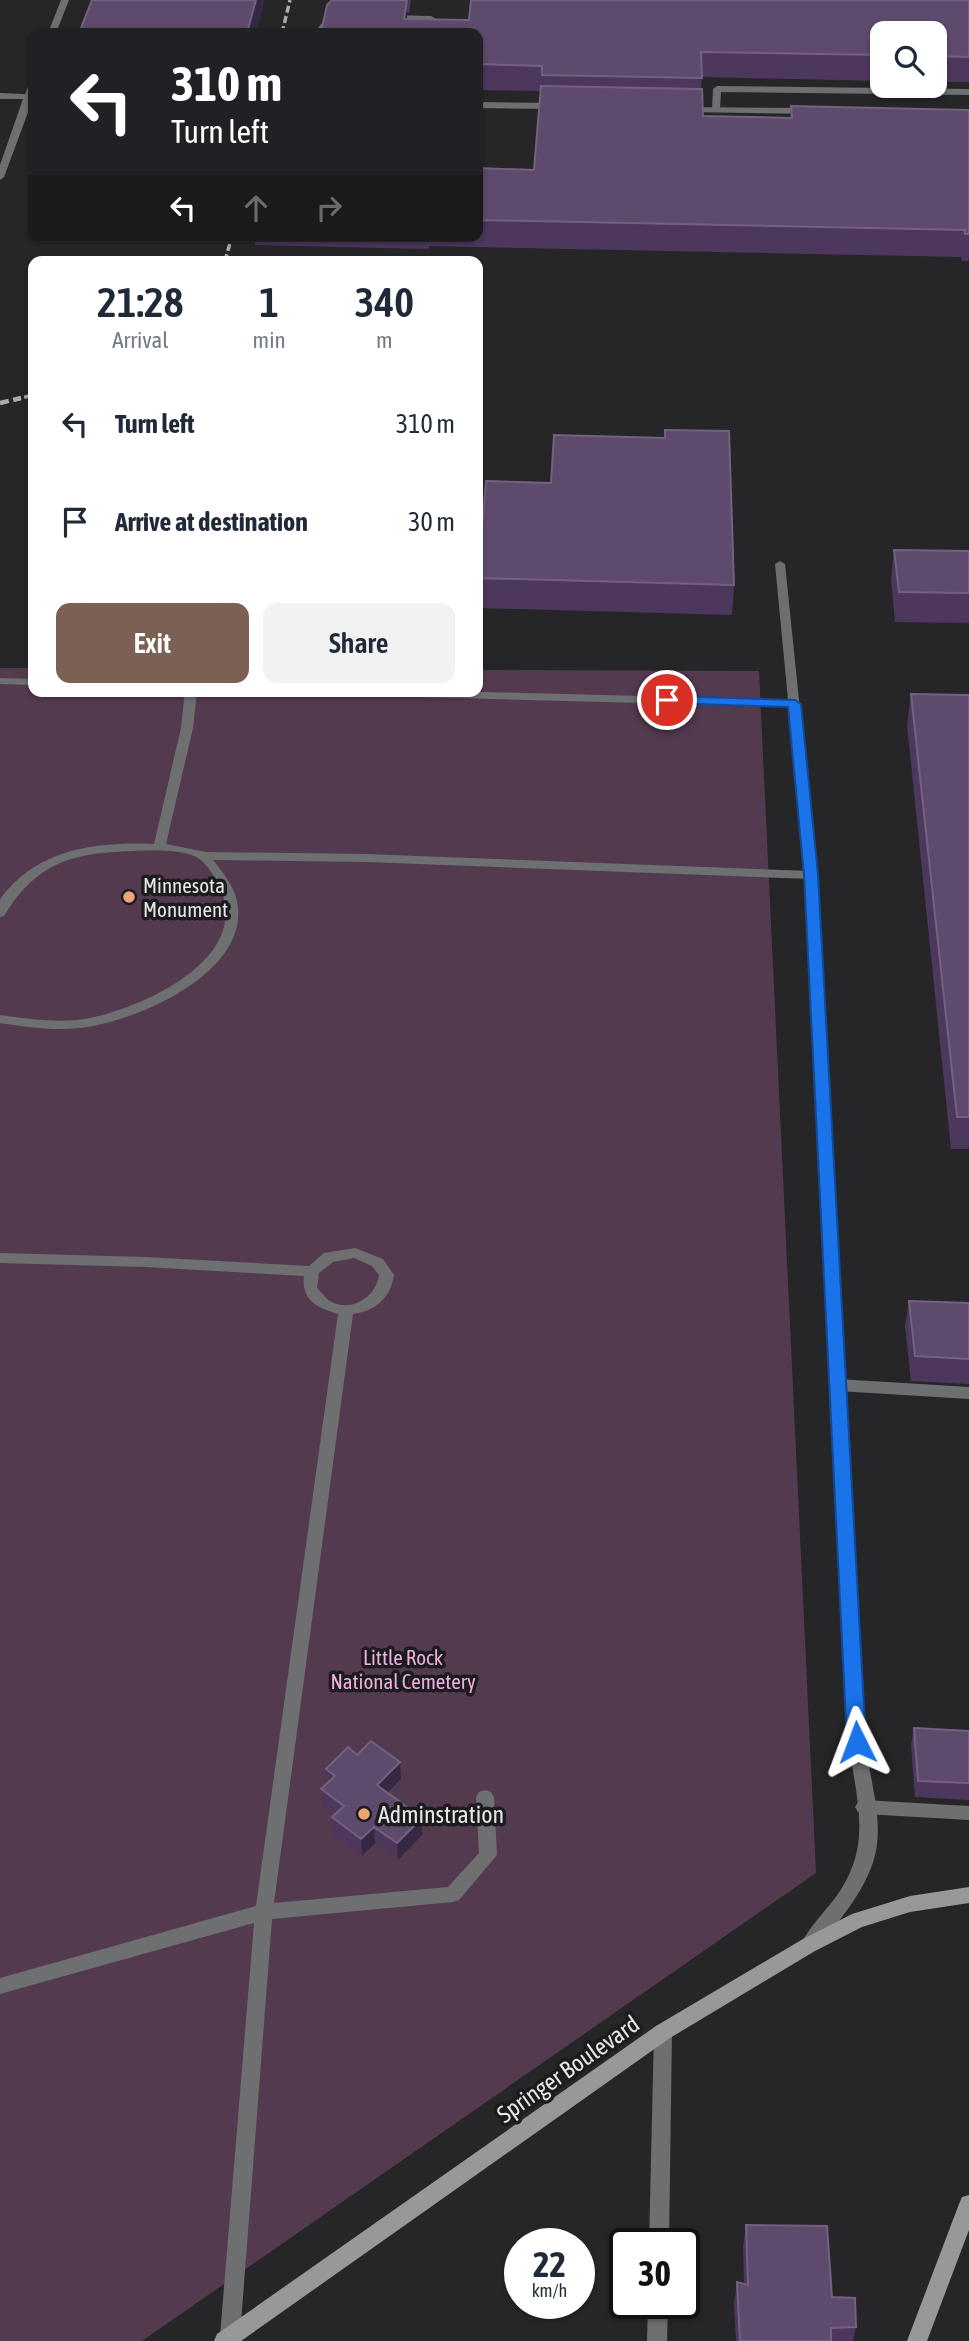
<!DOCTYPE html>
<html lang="en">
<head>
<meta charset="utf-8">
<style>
	:root { --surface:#fff; --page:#f2f2f3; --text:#1f2937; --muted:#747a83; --accent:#7d6054 }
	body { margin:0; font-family:"Asap Condensed",sans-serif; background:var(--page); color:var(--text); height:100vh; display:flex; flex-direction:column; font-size:26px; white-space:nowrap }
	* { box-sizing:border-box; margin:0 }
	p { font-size:23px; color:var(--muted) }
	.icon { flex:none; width:38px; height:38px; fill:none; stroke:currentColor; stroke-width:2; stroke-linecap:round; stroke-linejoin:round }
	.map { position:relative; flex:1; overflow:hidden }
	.side { position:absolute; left:28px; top:256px; width:455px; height:441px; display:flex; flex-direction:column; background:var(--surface); border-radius:14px; box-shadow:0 2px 5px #0004 }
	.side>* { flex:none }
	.hud { position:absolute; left:28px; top:28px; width:455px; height:214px; border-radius:14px; box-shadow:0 2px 5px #0004; background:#202124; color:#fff; overflow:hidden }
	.controls { position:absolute; left:870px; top:21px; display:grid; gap:14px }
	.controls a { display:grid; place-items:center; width:77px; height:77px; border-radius:14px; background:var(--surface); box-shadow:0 2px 5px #0004; font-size:35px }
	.speed { position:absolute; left:504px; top:2228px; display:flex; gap:14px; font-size:35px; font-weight:700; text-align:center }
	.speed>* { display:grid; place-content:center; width:91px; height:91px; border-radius:50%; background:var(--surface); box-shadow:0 2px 5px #0004; line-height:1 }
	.speed small { font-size:18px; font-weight:400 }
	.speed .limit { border:4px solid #111; border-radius:10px; background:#fff; color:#111 }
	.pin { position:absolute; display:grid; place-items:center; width:60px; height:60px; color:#fff; margin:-30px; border:4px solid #fff; border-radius:50%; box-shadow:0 2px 7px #0007 }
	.me { position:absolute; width:77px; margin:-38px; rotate:357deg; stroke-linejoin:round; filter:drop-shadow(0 0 5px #0008) }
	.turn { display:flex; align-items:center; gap:24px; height:147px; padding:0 28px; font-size:32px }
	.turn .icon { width:91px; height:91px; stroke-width:2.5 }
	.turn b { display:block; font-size:49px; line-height:60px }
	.lanes { display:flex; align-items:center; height:66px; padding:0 28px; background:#0003; justify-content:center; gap:35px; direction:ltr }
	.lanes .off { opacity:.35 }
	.eta { display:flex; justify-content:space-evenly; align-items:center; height:119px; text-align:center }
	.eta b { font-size:42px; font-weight:600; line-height:49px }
	.button { display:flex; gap:14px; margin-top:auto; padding:14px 28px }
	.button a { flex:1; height:80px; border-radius:14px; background:var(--accent); color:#fff; font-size:28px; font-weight:600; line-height:80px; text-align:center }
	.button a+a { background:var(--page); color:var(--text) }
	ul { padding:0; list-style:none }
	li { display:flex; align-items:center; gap:21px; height:98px; padding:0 28px }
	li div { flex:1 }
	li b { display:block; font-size:26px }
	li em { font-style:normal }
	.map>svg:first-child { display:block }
	.green { fill:#543a4f }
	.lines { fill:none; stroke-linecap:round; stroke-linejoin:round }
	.lane { fill:#6e6f70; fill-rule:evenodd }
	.street { fill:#6e6f70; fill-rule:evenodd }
	.secondary { fill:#97989a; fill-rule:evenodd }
	.rail-far1 { stroke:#acacae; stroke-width:3.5; stroke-dasharray:7 3.5; stroke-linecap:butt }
	.rail { stroke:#acacae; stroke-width:4.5; stroke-dasharray:9 4.5; stroke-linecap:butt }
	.wall { fill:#4d375d }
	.shaded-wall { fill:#362842 }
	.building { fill:#5d4a6c; stroke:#726280; stroke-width:2 }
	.route { fill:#1a73e8; stroke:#114b97; stroke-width:2 }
	.poi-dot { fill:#efa378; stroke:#1c1c1f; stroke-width:2.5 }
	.labels { text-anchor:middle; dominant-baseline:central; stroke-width:7; stroke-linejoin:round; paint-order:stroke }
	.poi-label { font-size:21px; fill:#e6e6e8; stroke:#1c1c1f; text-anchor:start }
	.park-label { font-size:21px; fill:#f1ace2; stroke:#1c1c1f }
	.near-poi-label { font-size:24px; fill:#e6e6e8; stroke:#1c1c1f; text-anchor:start }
	.near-street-label { font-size:24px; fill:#e6e6e8; stroke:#1c1c1f }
</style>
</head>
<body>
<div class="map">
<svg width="969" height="2341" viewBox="0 0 969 2341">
	<rect width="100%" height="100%" fill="#262628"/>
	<!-- green -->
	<path class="green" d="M0,668H33V691H478V670L759,671L816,1873L142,2341H0Z"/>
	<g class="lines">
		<!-- lane -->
		<path class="lane" d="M388,15L431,16L446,25V33H438L439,28L429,20L385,19V15Z
			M336,16L340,18C333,24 329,24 322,33H314L325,19Z
			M717,86L969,89V95L721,92L720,109L716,112L712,109L713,89Z
			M0,678L33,679V685L0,684Z
			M185,691H197L193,728L166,844L206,852L366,854L811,871L817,875L811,879L366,862L213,860C224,874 236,888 238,907C245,975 135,1022 80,1028C54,1031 26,1027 0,1023V1015C29,1019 61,1024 90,1018C141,1008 247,961 222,893C218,882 208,864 198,858C180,847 135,851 114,852C62,855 31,871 4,916L0,917C0,912 0,905 0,900C2,895 10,887 14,883C51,847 104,842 154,844L181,728Z
			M355,1248L383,1259L394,1275C391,1297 376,1311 353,1314L274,1903L448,1887L479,1853L476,1797L479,1792L485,1790L491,1792L494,1797L497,1855L459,1900L453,1902L272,1919L240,2336L238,2341H222L220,2336L254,1923L0,1994V1978L256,1906L338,1314C317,1308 301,1300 304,1276L145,1267L0,1263V1253L145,1257L309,1266L324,1253ZM354,1258L372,1266L379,1275C376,1298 350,1313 330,1301C325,1298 321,1291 317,1288L319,1273L333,1262Z
			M838,1379L969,1387V1399L838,1391L833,1389L830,1385L833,1381Z
			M864,1800L969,1806V1820L864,1814L858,1812L855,1807L858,1802Z
			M663,2024L670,2026L672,2032L669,2244H649L654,2032L656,2026Z
			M648,2303H668L667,2341H647Z"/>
		<!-- street -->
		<path class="street" d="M61,0H69L56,33H48Z
			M30,82H33V99L4,177L0,180V165L23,99H0V93L25,94Z
			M478,102L557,103L561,106L557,109L478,108Z
			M683,107L809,108L813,111L809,114L686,112L682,109Z
			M780,561L785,564L817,875L865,1742C869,1775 881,1811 877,1844C874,1872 856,1899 839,1921C831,1932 822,1947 810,1952L804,1950L801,1944C810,1925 828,1909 840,1891C873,1840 855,1798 849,1742L805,875L788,707L310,694L304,691H448L788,700L775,564Z"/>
		<!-- secondary -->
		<path class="secondary" d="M969,1887V1903L910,1912L862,1927L815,1951L670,2038L241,2341H214L217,2334L656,2026L803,1939L852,1914L910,1896Z
			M969,2195V2230L927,2341H907L959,2204L962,2197Z"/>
		<!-- rail-far1 -->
		<path class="rail-far1" d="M282,33L290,0
			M225,261L232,236
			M14,400L33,395"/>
		<!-- rail -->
		<path class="rail" d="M0,403L21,398"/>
	</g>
	<!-- wall -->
	<path class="wall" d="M331,0H411L409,13H407V19L469,20L969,0V82H934V33H882V81L702,77L701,89L703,116L790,118L791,106L969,110V261H962L961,257L429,246V249L255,245V236H478V168L534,170L540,91L478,90V33L327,5Z
		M551,483L734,585L732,615L478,608V570Z
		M894,550L969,551V623L895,622L891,580Z
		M911,694L969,695V1149H951L907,725Z
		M909,1301L969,1303V1384L911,1381L905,1326Z
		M914,1728L969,1731V1800L915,1797L911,1745Z
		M357,1755L400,1762L401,1779L387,1793L422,1835L398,1860L375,1843L362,1856L333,1834L332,1817L334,1815L322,1806L321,1789L327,1783L326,1769Z
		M746,2225L832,2297L856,2327L853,2341H736L734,2304L737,2282L744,2284L743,2247Z"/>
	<!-- shaded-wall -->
	<path class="shaded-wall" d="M256,0H265L256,33H247Z
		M407,0V22L404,19Z
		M400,1762L401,1779L378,1802L377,1785Z
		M422,1818V1835L398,1860L397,1843Z
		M374,1827L375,1843L362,1856L361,1839Z"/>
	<!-- building -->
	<path class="building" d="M92,0H256L247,33H79Z
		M332,0H407L404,19L469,20L471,0H969V57L934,56V33H882V55L701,52L702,78L542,75V66L478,64V33H321L327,5Z
		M541,86L702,89L703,116L792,118L791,106L969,110V234H965V230L478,220V168L534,170Z
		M665,430L729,431L734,585L478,578L486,481L551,483L554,435L665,438Z
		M894,550L969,551V593L899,592Z
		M911,694L969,695V1117H957Z
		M909,1301L969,1303V1359L915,1356Z
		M914,1728L969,1731V1783L918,1781Z
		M371,1741L400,1762L377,1785L422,1818L397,1843L374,1827L361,1839L332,1817L344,1806L321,1789L335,1776L326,1769L348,1747L357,1755Z
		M746,2225L827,2226L832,2297L855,2298L856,2327L831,2328V2341H740L737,2282L748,2285Z"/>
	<!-- route -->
	<path class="route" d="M667,696L795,700L801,704L818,875L866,1742L864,1748L857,1750L850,1748L847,1742L804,875L788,707L662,703L661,700Z"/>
	<!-- markers -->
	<g class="poi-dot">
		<circle cx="129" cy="897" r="7"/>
		<circle cx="364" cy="1814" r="7"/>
	</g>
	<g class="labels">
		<!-- poi labels -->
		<g class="poi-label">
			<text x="143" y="885">Minnesota<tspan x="143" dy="24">Monument</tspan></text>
		</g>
		<!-- park labels -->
		<g class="park-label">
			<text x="403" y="1657">Little Rock<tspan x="403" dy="24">National Cemetery</tspan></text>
		</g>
		<!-- near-poi labels -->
		<g class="near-poi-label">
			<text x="378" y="1814">Adminstration</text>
		</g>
		<!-- near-street labels -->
		<g class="near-street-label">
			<text transform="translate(568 2069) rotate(-35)">Springer Boulevard</text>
		</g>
	</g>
</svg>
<div class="controls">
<a><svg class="icon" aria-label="search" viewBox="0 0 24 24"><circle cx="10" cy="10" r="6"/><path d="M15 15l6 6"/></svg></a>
</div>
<div class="speed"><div>22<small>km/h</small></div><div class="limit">30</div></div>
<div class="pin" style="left:667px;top:700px;background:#d93025"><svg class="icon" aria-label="arrive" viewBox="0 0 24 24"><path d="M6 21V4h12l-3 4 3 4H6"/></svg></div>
<svg class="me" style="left:857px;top:1742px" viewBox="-20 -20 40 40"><path d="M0-17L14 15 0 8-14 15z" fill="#1a73e8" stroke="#fff" stroke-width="4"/></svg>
<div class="hud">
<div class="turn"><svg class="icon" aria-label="left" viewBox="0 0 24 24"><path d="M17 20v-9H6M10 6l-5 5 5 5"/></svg><div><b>310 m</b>Turn left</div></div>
<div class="lanes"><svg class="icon" aria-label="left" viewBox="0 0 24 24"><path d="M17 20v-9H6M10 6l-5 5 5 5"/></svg><svg class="icon off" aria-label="ahead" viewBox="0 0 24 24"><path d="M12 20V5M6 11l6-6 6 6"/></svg><svg class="icon off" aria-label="right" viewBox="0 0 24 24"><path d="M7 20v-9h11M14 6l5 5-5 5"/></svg></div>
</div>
<section class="side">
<div class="eta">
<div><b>21:28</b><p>Arrival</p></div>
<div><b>1</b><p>min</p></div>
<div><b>340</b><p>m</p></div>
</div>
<ul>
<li><svg class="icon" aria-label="left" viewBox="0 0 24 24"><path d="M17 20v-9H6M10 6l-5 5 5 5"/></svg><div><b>Turn left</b></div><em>310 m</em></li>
<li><svg class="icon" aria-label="arrive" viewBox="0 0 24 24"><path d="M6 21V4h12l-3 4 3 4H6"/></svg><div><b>Arrive at destination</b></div><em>30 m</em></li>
</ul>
<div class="button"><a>Exit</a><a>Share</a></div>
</section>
</div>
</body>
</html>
